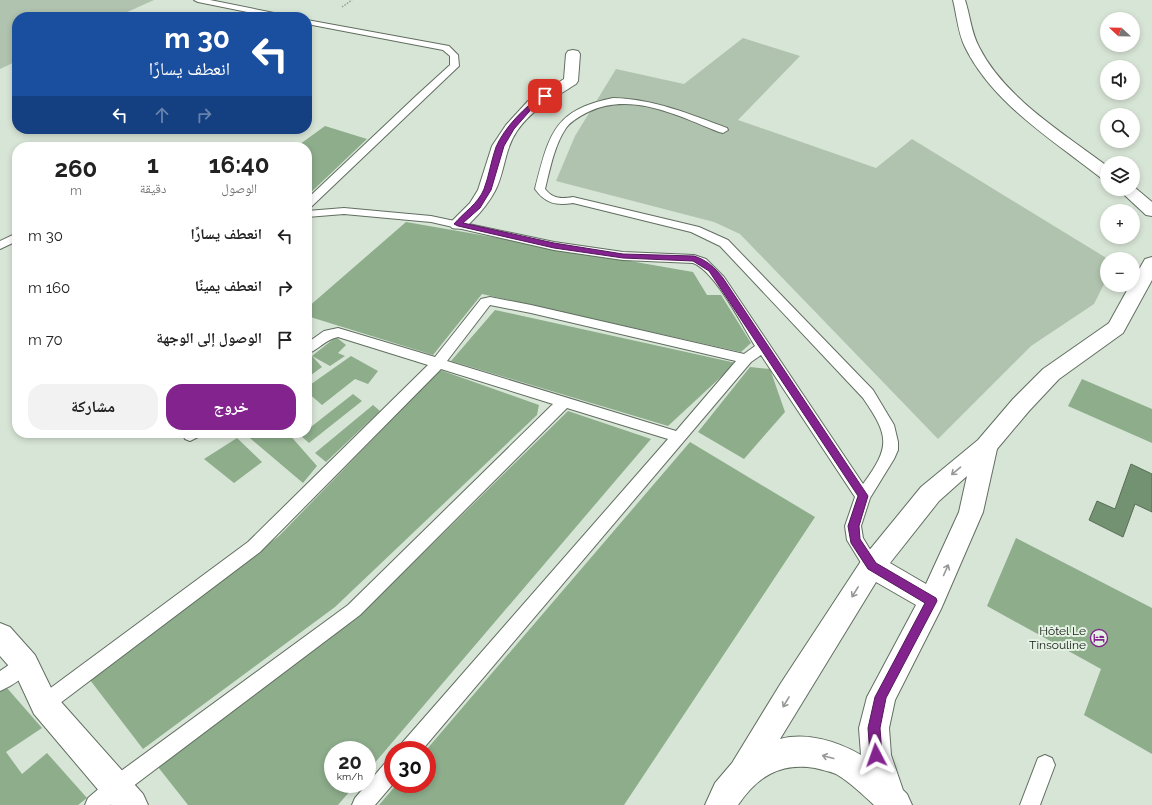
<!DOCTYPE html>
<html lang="ar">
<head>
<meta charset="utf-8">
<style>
	:root { --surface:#fff; --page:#f2f2f2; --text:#222; --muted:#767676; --accent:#83248e }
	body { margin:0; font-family:Raleway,"Noto Naskh Arabic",sans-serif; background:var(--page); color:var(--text); direction:rtl; height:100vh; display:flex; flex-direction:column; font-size:15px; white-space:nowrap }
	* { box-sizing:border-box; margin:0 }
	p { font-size:13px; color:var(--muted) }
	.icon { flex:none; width:22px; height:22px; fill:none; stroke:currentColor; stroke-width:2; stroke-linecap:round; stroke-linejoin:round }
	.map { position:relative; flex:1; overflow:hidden; direction:ltr }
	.drawer { position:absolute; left:12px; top:142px; width:300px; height:296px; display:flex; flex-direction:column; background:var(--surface); border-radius:16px; box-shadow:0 2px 6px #0003; direction:rtl }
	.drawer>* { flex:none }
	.hud { position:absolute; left:12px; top:12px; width:300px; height:122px; border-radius:16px; box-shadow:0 2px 6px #0003; direction:rtl; background:#1a4fa0; color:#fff; overflow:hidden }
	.needle { width:26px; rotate:292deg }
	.tools { position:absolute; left:1100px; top:12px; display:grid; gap:8px }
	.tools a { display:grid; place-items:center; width:40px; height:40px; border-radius:50%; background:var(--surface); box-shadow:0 2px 6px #0003; font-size:20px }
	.speed { position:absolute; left:324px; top:741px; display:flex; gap:8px; font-size:20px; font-weight:700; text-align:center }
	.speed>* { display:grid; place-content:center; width:52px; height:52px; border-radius:50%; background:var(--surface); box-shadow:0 2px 6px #0003; line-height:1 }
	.speed small { font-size:10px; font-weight:400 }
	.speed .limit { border:6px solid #d22; background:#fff; color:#111 }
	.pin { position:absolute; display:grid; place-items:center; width:34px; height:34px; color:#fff; margin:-17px; border-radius:8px; box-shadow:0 2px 6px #0006 }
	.me { position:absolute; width:44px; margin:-22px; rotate:356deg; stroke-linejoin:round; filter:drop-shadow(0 0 3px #0008) }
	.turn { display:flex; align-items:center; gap:14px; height:84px; padding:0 16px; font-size:18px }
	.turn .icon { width:52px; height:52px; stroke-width:2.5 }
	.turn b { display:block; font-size:28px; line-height:34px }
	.lanes { display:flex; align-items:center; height:38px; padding:0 16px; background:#0003; justify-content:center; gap:20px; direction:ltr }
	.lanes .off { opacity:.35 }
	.eta { display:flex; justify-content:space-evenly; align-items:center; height:68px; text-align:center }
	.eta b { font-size:24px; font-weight:700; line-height:28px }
	.primary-button { display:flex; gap:8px; margin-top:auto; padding:8px 16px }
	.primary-button a { flex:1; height:46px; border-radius:16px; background:var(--accent); color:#fff; font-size:16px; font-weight:700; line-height:46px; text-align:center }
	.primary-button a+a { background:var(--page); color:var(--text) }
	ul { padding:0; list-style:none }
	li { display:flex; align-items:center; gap:12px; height:52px; padding:0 16px }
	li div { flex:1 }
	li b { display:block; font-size:15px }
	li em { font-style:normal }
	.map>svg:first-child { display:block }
	.green { fill:#b0c3ae }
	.water { fill:#739271; stroke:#576e55 }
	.building { fill:#8dad8b }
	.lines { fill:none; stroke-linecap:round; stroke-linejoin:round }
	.service-casing { stroke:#616e60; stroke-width:2 }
	.minor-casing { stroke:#616e60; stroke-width:2 }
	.path { stroke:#95a095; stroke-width:1.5; stroke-dasharray:1.5 1.5; stroke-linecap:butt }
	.service { fill:#fff; fill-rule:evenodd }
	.minor { fill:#fff; fill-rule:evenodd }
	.oneway { stroke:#969896 }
	.route { fill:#83248e; stroke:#55175c }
	.labels { text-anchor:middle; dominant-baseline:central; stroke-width:4; stroke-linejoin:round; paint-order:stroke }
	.near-poi-label { font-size:12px; fill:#151a15; stroke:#e4f2e3; text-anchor:end }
</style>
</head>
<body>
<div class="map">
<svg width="1152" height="805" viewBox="0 0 1152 805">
	<rect width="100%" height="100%" fill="#d7e5d6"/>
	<!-- green -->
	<path class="green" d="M0,0H154L116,17H17V61L0,69Z
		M743,38L800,56L738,120L876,168L912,139L1108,259H1107V278L1094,304L1031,346L938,439L740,234L714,222L556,181L575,136L616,69L684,84Z"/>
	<!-- water -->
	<path class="water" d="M1131,464L1152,474V512L1135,504L1123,537L1089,520L1097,501L1115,509Z"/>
	<!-- building -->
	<path class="building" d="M325,126L367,139L307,196V147H296Z
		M406,222L693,272L707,295H721L751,343L741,352L482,294L433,355L307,316V308Z
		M495,310L736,363L668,426L451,361Z
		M336,337L346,345L338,353L345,356L330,366L312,356Z
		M312,356L322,367L307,378V359Z
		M351,356L378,371L368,384L355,379L322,405L307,392V387Z
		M750,367L770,369L785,412L744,459L698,432Z
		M440,370L539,405L537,415L335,607L143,749L90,680L279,536Z
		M1082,379L1152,409V443L1068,406Z
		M353,394L362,401L309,443L300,435L303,433H307V430Z
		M373,405L380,411L326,462L315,453Z
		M568,411L651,439L367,772V750H333V784H356L338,805H188L158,767L362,613Z
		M246,433H288L317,466L303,483L245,434Z
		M237,438L262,462L234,483L204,459Z
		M690,442L815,517L624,805H379L397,784H427V749Z
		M1016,538L1152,608V754L1084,715L1101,669L987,606Z
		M7,688L42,728L6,752L22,774L47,753L87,798L78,805H0V692Z"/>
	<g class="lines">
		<!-- service casing -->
		<g class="service-casing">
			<path id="service" d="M194,0H210L284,15L288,17H272L198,2Z
				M307,20L449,46L458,55L459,66L311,207L307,208V199L416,96L450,65V56L443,50L307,24Z
				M613,98C654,99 689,114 727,128L728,130L723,133L719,132C679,116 631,91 588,112C580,116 571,121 566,128C554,146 550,169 545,189C553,199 561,199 573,197L699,227L728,240L873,390L894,425L898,442V450L894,459L870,498L861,526L863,538L880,566L878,571L872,573L866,571L847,540L845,526L855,497L761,355L751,362L422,750H399L402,743L668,439L567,408L360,615L124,793L110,805H85L88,798L110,779L348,605L553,404L441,369L260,552L51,710L44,713L37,710L35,704L37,698L248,542L428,365L338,337C326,339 318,350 307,354V343L324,331L338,328L435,357L481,299L490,297L531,305L744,354L755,346C742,325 715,271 693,263L623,260L554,250L431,222L344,214L307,217V211L344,208L431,216L554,242L623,252L694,255L706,259L724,277L863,484C891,446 889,436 863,398L720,246L691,232L573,203C556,206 545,203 535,189C549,135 553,110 613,98ZM490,305L531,313L736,361L676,431L447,361Z
				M17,233V241L0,249V241Z
				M184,433H200L198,437L190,441L185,439L183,435Z
				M25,655L31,658L34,664C29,675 12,686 0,691V671L19,658Z
				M1045,755L1052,758L1055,765L1040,805H1020L1038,758Z
				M393,759V784L375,805H352L355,798L386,762Z"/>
		</g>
		<!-- minor casing -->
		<g class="minor-casing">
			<path id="minor" d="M953,0H965C970,15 971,32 979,47C1004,97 1063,133 1107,166V179L1101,178C1053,140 993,104 965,47C958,33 957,16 953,0Z
				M573,50L578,51L580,54L578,81L576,84C554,98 532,109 517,131C504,150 505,172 495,191C489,202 482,211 473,220C466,227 462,230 452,228L449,224L470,203L478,190L492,146L506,125L528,101L564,79L566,54L568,51Z
				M1133,186L1152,202V216L1146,215L1118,189H1133Z
				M1152,257V280L1123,333L1059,379L1029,411L997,449L983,512L941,609L895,700L889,728L891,755L903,790L907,794L912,805H874C862,794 850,782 836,774C829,771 822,770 815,768C780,762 757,777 738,805H705L715,783L732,763L781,683L863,558L921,487L978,440L1013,399L1043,369L1109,323L1130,285H1133V280L1145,259ZM967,476L959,512L926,584L890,563L939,501ZM876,582L916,605L867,697L859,728L861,755C837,741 807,732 780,739Z
				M0,623L10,627L35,655L54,694L143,794L148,805H111L34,714L15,673L0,656Z"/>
		</g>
		<!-- path -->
		<path class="path" d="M342,7L352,0"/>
		<!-- service -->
		<use href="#service" class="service"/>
		<!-- minor -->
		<use href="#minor" class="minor"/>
	</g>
	<!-- one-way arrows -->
	<defs><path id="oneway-shaft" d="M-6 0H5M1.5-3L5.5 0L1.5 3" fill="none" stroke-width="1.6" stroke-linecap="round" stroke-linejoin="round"/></defs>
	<g class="oneway">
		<use href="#oneway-shaft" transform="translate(956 471) rotate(140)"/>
		<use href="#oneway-shaft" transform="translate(946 570) rotate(-66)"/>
		<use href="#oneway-shaft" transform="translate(855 592) rotate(122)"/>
		<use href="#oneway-shaft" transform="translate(786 702) rotate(121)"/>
		<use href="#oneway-shaft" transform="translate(828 757) rotate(-165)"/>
	</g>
	<!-- route -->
	<path class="route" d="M543,95L548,96L535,105L514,129L504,146L491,190L480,208L463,223L554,243L623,254L694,256C707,260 715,268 723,278L866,493L868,496L859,526L860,539L876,563L936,598L937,601L886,698L880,728L882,755L880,760L876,761L872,760L870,755L868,728L875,697L925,603L868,569L851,543L848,526L858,496L709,271L693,261L623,258L554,248L458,226L454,224C464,212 478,204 484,189C489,176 491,161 496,147C504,128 526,105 543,95Z"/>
	<!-- icons -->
	<defs>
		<g id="hotel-ring" transform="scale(0.9)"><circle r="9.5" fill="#e4f2e3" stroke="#83248e" stroke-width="1.5"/><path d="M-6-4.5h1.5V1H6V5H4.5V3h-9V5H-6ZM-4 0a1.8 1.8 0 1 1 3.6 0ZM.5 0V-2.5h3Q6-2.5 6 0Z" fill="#83248e"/></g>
	</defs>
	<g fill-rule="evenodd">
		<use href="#hotel-ring" x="1099" y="638"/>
	</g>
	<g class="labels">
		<!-- near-poi labels -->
		<g class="near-poi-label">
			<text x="1086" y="631">Hôtel Le<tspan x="1086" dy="14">Tinsouline</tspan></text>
		</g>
	</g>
</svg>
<div class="tools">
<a><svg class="needle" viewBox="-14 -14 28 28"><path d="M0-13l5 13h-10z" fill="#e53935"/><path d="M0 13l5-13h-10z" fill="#767676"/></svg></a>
<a><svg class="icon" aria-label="sound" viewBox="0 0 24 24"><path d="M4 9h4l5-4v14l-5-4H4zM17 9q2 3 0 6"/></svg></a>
<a><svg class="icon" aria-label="search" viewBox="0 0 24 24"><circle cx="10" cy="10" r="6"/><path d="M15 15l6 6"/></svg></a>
<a><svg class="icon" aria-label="layers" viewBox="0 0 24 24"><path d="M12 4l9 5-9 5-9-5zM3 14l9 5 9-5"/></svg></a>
<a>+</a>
<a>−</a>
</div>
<div class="speed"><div>20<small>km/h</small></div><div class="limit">30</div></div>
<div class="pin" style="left:545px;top:96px;background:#d93025"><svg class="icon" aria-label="arrive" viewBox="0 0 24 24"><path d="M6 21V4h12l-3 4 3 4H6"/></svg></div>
<svg class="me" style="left:876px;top:755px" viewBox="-20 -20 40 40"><path d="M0-17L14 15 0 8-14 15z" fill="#83248e" stroke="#fff" stroke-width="4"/></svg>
<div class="hud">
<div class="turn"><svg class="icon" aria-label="left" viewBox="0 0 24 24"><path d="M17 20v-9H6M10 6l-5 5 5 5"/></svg><div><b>30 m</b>انعطف يسارًا</div></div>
<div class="lanes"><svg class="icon" aria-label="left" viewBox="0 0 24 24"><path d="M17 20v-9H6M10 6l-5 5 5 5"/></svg><svg class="icon off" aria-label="ahead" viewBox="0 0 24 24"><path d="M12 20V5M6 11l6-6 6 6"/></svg><svg class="icon off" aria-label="right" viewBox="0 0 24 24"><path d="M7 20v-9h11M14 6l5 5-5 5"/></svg></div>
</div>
<section class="drawer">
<div class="eta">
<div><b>16:40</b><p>الوصول</p></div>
<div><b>1</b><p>دقيقة</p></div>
<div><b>260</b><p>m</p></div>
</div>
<ul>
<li><svg class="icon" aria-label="left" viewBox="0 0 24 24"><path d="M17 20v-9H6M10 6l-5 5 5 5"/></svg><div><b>انعطف يسارًا</b></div><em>30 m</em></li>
<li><svg class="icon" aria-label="right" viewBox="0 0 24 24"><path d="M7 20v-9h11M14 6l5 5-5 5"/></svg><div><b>انعطف يمينًا</b></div><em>160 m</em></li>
<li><svg class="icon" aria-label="arrive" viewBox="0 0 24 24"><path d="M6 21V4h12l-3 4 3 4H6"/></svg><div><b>الوصول إلى الوجهة</b></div><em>70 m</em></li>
</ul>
<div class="primary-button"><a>خروج</a><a>مشاركة</a></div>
</section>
</div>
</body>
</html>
